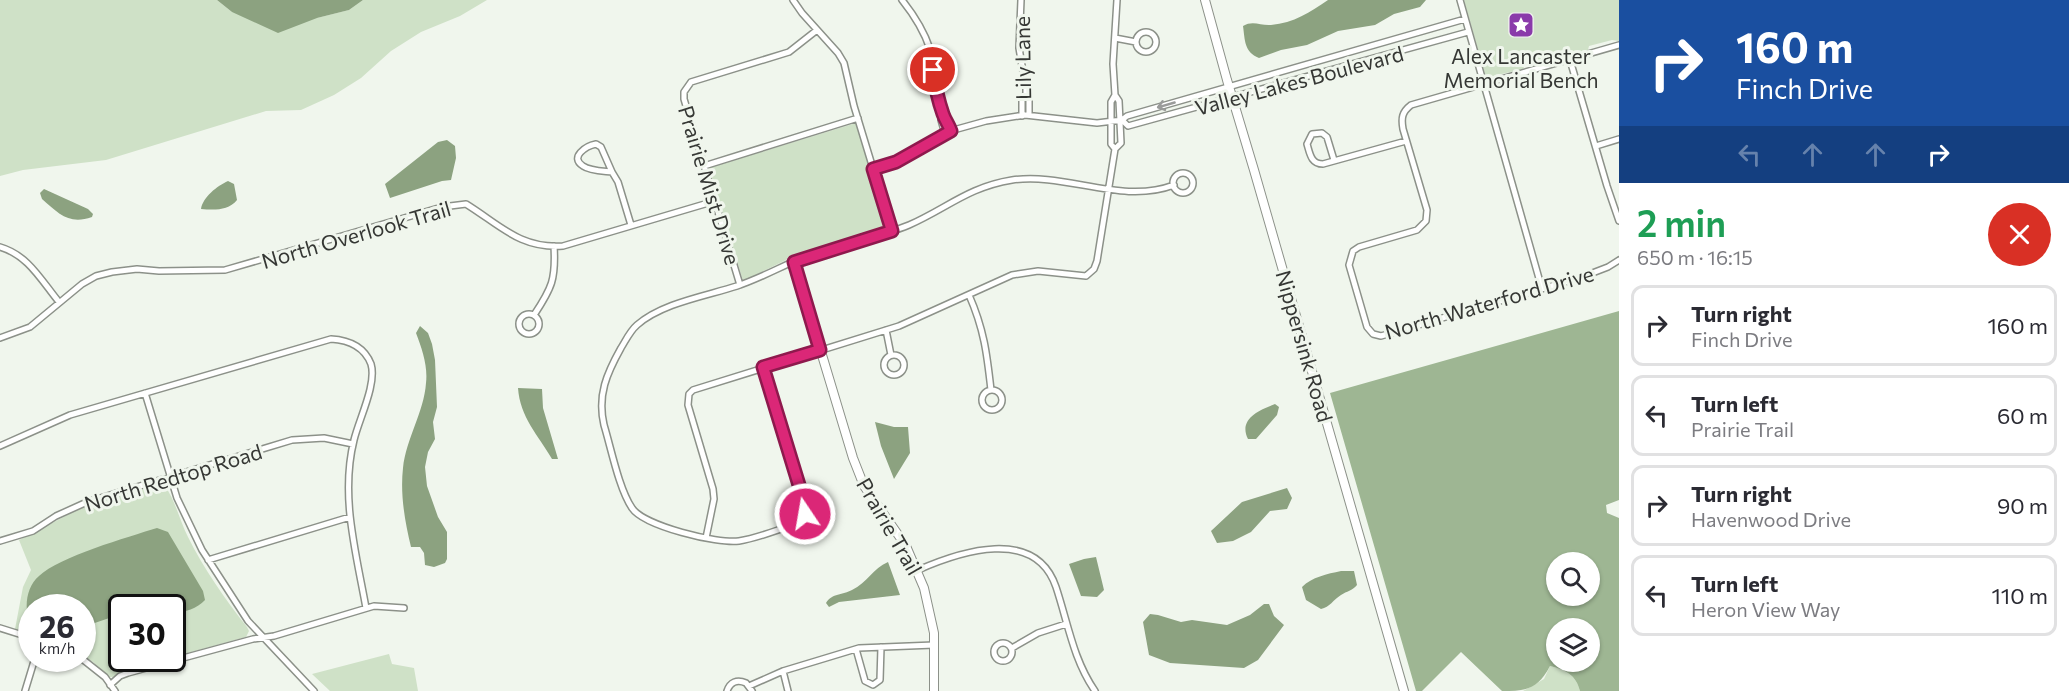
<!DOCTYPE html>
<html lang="en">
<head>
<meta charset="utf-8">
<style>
	:root { --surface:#fff; --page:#f7f7f7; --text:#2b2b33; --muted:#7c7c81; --line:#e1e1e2 }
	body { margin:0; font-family:Commissioner,sans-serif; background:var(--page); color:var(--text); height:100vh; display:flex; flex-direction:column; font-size:22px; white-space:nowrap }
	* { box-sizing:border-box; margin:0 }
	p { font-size:20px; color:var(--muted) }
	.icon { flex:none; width:33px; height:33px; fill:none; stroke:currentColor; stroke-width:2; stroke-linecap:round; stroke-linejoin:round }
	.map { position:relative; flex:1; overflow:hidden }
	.details { display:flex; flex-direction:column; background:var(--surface); width:450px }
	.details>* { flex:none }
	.guide { background:#1a4fa0; color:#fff; overflow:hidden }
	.tools { position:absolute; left:1546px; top:552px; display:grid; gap:12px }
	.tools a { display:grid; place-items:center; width:54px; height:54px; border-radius:50%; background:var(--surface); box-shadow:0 2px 4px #0004; font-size:30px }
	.speed { position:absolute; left:18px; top:594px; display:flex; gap:12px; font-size:30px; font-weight:700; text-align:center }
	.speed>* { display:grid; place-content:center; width:78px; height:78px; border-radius:50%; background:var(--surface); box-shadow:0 2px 4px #0004; line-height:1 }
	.speed small { font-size:15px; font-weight:400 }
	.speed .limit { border:3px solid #111; border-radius:9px; background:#fff; color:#111 }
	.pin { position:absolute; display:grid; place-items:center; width:51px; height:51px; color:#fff; margin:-26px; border:3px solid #fff; border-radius:50%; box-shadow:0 2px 6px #0007 }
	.me { position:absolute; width:66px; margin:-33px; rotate:348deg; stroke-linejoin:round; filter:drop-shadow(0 0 4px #0008) }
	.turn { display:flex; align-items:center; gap:21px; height:126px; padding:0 18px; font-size:27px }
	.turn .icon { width:78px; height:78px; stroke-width:2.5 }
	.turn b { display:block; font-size:42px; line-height:51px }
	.lanes { display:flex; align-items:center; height:57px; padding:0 18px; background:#0003; justify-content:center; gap:30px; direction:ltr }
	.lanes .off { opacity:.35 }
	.round { display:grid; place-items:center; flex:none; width:63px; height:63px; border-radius:32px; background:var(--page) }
	.headline { display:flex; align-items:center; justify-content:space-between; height:102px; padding:0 18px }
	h1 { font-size:36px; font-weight:600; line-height:45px; color:#1e9e55 }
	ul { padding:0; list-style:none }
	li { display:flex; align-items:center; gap:18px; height:81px; margin:0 12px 9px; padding:0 6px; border:3px solid var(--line); border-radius:12px }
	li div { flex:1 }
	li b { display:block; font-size:22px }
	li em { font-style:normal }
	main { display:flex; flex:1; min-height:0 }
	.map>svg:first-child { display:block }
	.green { fill:#cfe1c7 }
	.forest { fill:#9eb693; fill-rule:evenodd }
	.water { fill:#8ca280 }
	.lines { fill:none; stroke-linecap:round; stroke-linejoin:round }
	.street-casing { stroke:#8c9189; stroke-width:8 }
	.secondary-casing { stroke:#8c9189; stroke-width:10 }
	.street { stroke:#fff; stroke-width:5 }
	.secondary { stroke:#fff; stroke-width:8 }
	.oneway { stroke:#9a9b9a }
	.route-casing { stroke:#8e194d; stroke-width:15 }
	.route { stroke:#db2777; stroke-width:10 }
	.labels { text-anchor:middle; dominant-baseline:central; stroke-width:6; stroke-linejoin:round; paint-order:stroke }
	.poi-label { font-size:21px; fill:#353734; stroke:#f0f6ed }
	.street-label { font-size:21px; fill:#353734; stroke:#f0f6ed }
</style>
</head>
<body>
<main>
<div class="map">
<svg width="1619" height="691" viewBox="0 0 1619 691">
	<rect width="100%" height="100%" fill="#f0f6ed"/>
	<!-- green -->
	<path class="green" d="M0,0H217L232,12L317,18L349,10L363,0H487L460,16L421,32L391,51L361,78L334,95L301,110L266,111L106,160L23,170L0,176Z
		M1464,0H1619V41L1612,40L1589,46L1588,50L1551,61L1548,58L1525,65L1523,69L1489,77L1485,74Z
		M856,123L888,228L792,257L743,281L709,168Z
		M157,485L165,486C175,500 180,521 188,537C204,569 225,599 247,627L249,631L246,637L173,657L172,608H122V658L168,659L125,671L113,677H109L93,662L83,656L82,608H32L31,635L15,629L23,587L31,570L19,540L81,508Z
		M389,654L392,664L414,668L418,691H330L312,674Z
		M1550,666C1566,670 1576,675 1580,691H1523L1544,679Z"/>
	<!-- forest -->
	<path class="forest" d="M1619,311V500L1606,505L1607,513L1619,518V691H1580C1576,675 1566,670 1550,666C1538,689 1527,691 1502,691L1461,652L1422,691H1416L1330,393ZM1557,562H1590V596H1557ZM1557,628H1590V662H1557Z"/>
	<!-- water -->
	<path class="water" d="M217,0H363L349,10L317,18L278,33L232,12Z
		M1328,0H1426L1420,7L1394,14L1375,25L1338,31L1307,45L1281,50L1259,58C1244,52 1245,40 1243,26C1253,20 1261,26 1271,25C1294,23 1310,12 1328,0Z
		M447,140L455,146L456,158L451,180L442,181L390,198L385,184L438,142Z
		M228,181L234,184L237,200C228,211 214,210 201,209C203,197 217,186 228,181Z
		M44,189L88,209L93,214L92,217C69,225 59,214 42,199L40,193Z
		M420,326L428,333L432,344L435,360L437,407L433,422L435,439L428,452L425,467L427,486L438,517L447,532V559L445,563L434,567L425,565L424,553L420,547H411C405,522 400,495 403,468C406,439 424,412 426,383C428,366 422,349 416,333Z
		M518,388L542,389L543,408L558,459H552C538,435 520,417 518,388Z
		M1275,404L1279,407L1277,415L1256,439H1248C1238,419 1259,410 1275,404Z
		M875,422L894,427H908L910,453L894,479L881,446Z
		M1287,488L1292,498L1287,509L1270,511L1251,532L1233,541L1217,543L1211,531L1242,502Z
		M157,528L168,532L203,591L205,600C197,609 185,611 174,615H173L172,608H122L121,614L83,627L82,608H32L31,620L29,619C24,606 27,586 39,576C59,557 128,537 157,528Z
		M1096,557L1104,590L1097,597L1081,596L1069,564L1084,559Z
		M888,562L900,595L839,602L829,607L826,603C832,593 843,595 852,590C867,583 873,568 888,562Z
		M1341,571H1354L1357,585C1352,591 1347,591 1341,595C1333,600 1330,607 1321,609L1306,600L1302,587C1312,577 1327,574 1341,571Z
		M1264,604H1269L1274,616L1284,625L1258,660L1244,668L1170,663L1149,655L1143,622L1150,614L1158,615L1181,622L1192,620L1227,625L1250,615Z"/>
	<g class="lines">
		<!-- street casing -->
		<g class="street-casing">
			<path id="street" d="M793,0L802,13L838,53L844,63L854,106L892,231
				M902,0C914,15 924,31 930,49C933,63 933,78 936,92C940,106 947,118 951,131
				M1021,0L1019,48L1026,89V94L1022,99V116
				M1460,0L1542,289
				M1136 42a10 10 0 1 1 20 0a10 10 0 1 1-20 0Z
				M1115,38L1136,42
				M1619,45L1411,105C1402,112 1401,118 1403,129L1427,210L1426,221L1417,230L1359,247L1353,251L1349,265L1367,327L1373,334L1381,336L1582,277L1608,267L1619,260
				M1570,60L1607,186L1619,221
				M1026,94L1029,99V115
				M1115,95L1111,102V144L1115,149
				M944,116L941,120L945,134
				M1122,120L1128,126L1468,32
				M1122,120L1127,116L1465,19
				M596,144L601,147L612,172C604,171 590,171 583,166C569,157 586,146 596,144Z
				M1596,146L1619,139
				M1115,149L1121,143L1119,101L1115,95L1113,64L1117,0
				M1334,160L1327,137L1322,133L1312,134L1307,144C1310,154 1311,164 1323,164L1406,141
				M704,166L858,118
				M873,169L896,162L950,131L986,121L1025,115L1097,123L1122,120
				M612,172L618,182L631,225
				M1173 183a10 10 0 1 1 20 0a10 10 0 1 1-20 0Z
				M0,247C28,255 41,280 59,302
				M740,285L684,99V92L691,82L789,52L817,30
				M969,295C984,329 987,354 991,390
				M519 324a10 10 0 1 1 20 0a10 10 0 1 1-20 0Z
				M534,315C552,288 556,279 554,246
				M886,330L891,355
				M0,338L30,327L82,284L96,276L112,272L137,269L159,271L225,270L442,207L466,204C500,225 520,249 563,246L715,201
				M884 365a10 10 0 1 1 20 0a10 10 0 1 1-20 0Z
				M763,367L806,508L802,519L796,524C777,530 758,538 739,541C717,544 644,526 632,508C619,489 611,448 604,425C597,395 607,373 621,348C626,340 630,331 637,325C662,303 706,296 737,286C761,278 782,266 804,257C838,244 875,239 909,225C946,209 968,187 1012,180C1066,172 1121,205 1174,185
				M982 400a10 10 0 1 1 20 0a10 10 0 1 1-20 0Z
				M145,393L177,498L202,550L248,621L314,691
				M0,446L70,415L331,339C348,340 364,346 371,364C377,384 359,419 354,440C340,496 356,552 366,608
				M706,538L714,499L713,489L688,405L689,394L693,390L899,326L1012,275L1038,271L1086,276L1094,269L1097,261L1115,149
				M0,541L33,531L56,516L87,502L292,440L324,438L353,444
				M208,560L350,517
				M918,570C959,552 1035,526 1056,587C1068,623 1073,659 1095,691
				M0,628L32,638
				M994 652a9 9 0 1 1 18 0a9 9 0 1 1-18 0Z
				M1012,648L1038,633L1066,624
				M856,649L865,681L873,685L880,680L881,647
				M81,658L105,677L115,691
				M783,671L788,691
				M110,685L120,676L128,673L253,639L274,636L374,606L404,608
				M749,686L783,671L859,648L934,645
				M25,691L35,658
				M727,691C730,682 737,679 746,683L752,691"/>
		</g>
		<!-- secondary casing -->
		<g class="secondary-casing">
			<path id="secondary" d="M1205,0L1227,80L1254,170L1404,691
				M794,262L853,458L864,486L906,546L924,588L934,633V691"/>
		</g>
		<!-- street -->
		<use href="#street" class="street"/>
		<!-- secondary -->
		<use href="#secondary" class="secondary"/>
	</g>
	<!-- one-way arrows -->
	<defs><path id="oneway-shaft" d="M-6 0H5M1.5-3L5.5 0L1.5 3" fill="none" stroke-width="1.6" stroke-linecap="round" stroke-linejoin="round" transform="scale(1.5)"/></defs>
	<use class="oneway" href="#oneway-shaft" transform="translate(1166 105) rotate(164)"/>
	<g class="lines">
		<!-- route casing -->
		<g class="route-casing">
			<path id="route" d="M805,514L806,508L763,367L820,350L794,262L892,231L873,169L896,162L951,131C949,125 945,120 943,114C938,100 935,85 933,70"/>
		</g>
		<!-- route -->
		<use href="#route" class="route"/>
	</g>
	<!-- icons -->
	<defs>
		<g id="sight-square" transform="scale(1.35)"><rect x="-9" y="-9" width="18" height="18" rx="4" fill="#8a3aaa" stroke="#f0f6ed"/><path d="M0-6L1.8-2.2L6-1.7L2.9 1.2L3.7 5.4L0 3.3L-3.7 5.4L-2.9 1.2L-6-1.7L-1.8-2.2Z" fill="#fff"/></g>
	</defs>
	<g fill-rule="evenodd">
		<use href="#sight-square" x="1521" y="25"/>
	</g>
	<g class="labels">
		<!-- poi labels -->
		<g class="poi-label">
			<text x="1521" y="55">Alex Lancaster<tspan x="1521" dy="24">Memorial Bench</tspan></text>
		</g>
		<!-- street labels -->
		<g class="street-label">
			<text transform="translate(1022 58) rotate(-91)">Lily Lane</text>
			<text transform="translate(1299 80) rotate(-15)">Valley Lakes Boulevard</text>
			<text transform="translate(710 185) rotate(73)">Prairie Mist Drive</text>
			<text transform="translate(356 234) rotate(-16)">North Overlook Trail</text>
			<text transform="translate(1489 302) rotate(-16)">North Waterford Drive</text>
			<text transform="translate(1305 346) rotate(74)">Nippersink Road</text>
			<text transform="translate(173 477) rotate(-17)">North Redtop Road</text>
			<text transform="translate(890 526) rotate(60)">Prairie Trail</text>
		</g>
	</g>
</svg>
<div class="tools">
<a><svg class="icon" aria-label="search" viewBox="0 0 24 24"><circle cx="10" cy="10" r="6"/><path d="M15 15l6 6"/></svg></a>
<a><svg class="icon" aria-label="layers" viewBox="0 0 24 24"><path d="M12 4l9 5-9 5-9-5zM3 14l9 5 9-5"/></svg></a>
</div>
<div class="speed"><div>26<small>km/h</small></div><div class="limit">30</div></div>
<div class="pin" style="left:933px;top:70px;background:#d93025"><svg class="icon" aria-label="arrive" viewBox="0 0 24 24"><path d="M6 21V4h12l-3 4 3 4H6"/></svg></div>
<svg class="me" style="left:805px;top:514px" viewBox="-20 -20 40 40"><circle r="17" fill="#db2777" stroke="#fff" stroke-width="3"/><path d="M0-11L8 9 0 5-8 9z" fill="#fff"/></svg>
</div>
<section class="details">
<div class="guide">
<div class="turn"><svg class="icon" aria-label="right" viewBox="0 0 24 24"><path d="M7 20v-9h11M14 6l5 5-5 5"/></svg><div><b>160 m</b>Finch Drive</div></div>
<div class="lanes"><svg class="icon off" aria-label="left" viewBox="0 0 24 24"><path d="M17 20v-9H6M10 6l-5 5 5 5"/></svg><svg class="icon off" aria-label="ahead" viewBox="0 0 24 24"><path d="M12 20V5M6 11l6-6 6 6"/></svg><svg class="icon off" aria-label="ahead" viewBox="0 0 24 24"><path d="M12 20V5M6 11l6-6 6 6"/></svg><svg class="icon" aria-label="right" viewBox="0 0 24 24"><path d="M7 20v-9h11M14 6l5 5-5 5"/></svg></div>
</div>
<div class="headline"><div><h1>2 min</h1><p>650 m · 16:15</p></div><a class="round" style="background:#d93025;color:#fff"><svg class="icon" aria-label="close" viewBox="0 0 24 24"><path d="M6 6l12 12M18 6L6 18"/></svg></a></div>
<ul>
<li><svg class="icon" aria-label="right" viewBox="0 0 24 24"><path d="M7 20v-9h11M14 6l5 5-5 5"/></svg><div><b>Turn right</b><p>Finch Drive</p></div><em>160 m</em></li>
<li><svg class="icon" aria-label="left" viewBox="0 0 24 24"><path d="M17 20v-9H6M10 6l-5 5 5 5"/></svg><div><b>Turn left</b><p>Prairie Trail</p></div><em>60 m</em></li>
<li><svg class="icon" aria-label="right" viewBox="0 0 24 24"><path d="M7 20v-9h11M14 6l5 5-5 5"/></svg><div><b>Turn right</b><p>Havenwood Drive</p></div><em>90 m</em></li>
<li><svg class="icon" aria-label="left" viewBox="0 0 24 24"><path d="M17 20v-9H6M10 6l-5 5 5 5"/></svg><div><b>Turn left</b><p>Heron View Way</p></div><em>110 m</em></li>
</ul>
</section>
</main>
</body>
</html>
